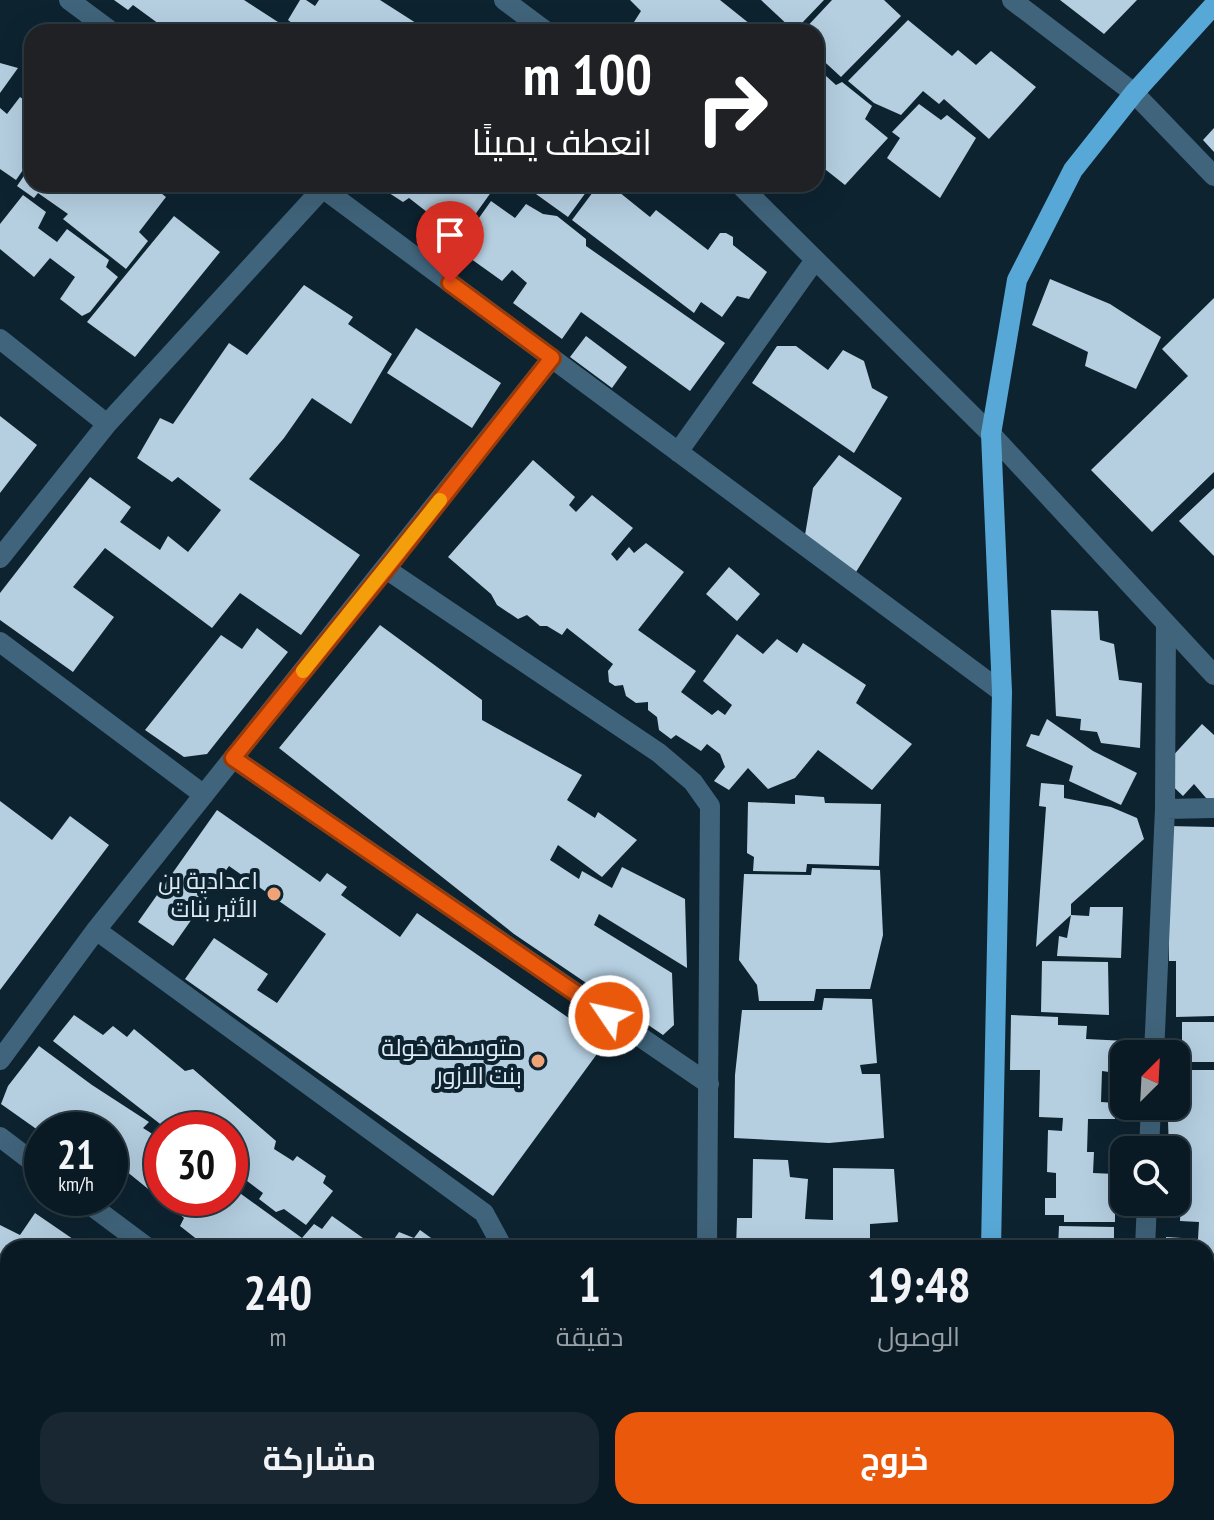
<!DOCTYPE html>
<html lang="ar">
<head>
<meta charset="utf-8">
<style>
	:root { --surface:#0a1a24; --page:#182731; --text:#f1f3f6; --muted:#99a1a6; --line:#2a3841; --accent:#ea580c }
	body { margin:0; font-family:"PT Sans Narrow",Cairo,sans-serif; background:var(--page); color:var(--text); direction:rtl; height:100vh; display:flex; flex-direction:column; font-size:30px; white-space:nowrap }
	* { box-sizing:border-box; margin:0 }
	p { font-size:26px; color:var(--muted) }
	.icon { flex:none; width:44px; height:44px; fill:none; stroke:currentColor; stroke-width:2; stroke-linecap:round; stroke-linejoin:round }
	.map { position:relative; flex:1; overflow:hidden; direction:ltr }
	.drawer { position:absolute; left:0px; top:1240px; width:1214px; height:280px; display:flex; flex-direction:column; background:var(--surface); border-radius:24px 24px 0 0; box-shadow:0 8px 32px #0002,0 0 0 2px var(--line); direction:rtl }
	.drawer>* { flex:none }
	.top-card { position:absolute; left:24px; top:24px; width:800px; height:168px; border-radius:24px; box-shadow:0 8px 32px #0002,0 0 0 2px var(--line); direction:rtl; background:#202124; color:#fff; overflow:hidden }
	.needle { width:52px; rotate:24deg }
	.controls { position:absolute; left:1110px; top:1040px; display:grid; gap:16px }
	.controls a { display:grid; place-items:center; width:80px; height:80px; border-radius:16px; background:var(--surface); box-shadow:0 8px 32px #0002,0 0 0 2px var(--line); font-size:40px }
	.speed { position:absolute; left:24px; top:1112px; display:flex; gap:16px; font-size:40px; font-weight:700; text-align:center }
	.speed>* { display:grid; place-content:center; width:104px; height:104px; border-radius:50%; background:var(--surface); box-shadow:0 8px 32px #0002,0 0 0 2px var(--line); line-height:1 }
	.speed small { font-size:20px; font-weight:400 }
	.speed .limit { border:12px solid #d22; background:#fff; color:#111 }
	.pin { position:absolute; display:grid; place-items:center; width:68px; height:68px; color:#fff; margin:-82px -34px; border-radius:50% 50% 50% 0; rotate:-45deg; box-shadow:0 0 8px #0007 }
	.pin .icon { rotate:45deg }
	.me { position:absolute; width:88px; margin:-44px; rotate:304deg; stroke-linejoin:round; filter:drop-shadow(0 0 6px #0008) }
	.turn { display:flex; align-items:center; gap:28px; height:168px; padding:0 40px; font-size:36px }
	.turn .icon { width:104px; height:104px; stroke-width:2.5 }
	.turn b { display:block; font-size:56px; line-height:68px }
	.eta { display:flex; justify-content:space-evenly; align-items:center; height:136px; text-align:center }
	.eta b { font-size:48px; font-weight:700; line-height:56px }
	.primary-button { display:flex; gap:16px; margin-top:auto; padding:16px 40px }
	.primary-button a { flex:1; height:92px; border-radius:24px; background:var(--accent); color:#fff; font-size:32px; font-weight:700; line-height:92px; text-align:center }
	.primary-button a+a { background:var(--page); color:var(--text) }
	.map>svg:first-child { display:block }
	.building { fill:#b5cfe1 }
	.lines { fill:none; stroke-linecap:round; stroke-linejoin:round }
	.minor { stroke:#40647b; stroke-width:20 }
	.major { stroke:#58a8d7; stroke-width:20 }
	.route-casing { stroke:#983908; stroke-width:20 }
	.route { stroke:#ea580c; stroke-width:14 }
	.slow { stroke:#f59e0b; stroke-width:14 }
	.poi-dot { fill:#efa377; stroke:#0d2330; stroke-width:3 }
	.labels { text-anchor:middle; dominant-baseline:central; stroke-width:8; stroke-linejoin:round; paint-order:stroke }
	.poi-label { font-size:24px; fill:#ddeaf3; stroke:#0d2330; text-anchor:end }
</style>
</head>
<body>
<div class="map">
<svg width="1214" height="1520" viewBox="0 0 1214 1520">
	<rect width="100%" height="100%" fill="#0d2330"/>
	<!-- building -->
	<path class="building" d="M114,0H244L278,22L272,32H201L193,28L190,32H170L133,5L128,10Z
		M300,0H306L315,6L319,0H380L430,32H304L288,20Z
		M630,0H720L760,32H644L634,22L641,11Z
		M761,0H824L801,24L791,28Z
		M832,0H884L901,16L841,77L816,54V32H802Z
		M1060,0H1137L1104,34Z
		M908,20L952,56L958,50L976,65L991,51L1036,87L989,139L944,99L939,104L923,91L901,115L874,103L848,81Z
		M0,63L18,68L0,93Z
		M816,67L836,85L842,82L872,106L865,119L888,138L845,185L816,162Z
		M20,97L32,106V157L16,180L0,169V108L7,114Z
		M919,104L941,120L947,115L976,138L940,198L887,158L900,138L892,132Z
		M1214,128V152L1203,140Z
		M32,164V184H149L166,197L139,232L148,241L126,269L63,219L68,214L38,193L34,198L17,186Z
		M375,184H497L459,237L409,198L403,202Z
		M522,184H592L568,217Z
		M599,184H609L650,217L656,210L708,250L720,233H726L733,237V245L767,272L749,299L737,296L722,317L701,302L694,313L572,220Z
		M23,195L46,212L38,228L57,242L67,229L109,260L106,267L118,277L90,312L82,316L60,299L75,277L50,258L34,277L0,249V224Z
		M491,201L515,218L526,204L543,214L557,216L586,239V246L725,343L690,391L581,312L562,339L513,303L527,283L512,270L502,281L467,256L464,239Z
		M174,216L220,252L135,357L87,322Z
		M1050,279L1110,304L1161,337L1136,389L1085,366L1088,352L1032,325Z
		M304,285L353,317L348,324L392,354L351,424L312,398L284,438L249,479L360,555L301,635L240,593L212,628L105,548L73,587L114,617L73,672L0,620V593L90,477L131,507L120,522L160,550L168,536L188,552L221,510L178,477L172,482L137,458L160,418L173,424L229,343L247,355Z
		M1214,298V472L1152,532L1091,470L1188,376L1162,349Z
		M416,328L501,383L472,428L387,373Z
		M586,336L627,367L612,388L570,357Z
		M777,346H796L828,370L843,350L864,361L872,388L888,397L854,453L752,383Z
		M0,416L37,445L0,493Z
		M839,455L902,498L856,572L805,535L813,488Z
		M533,460L575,497L569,505L576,512L592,495L633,528L611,554L617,561L629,547L634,553L646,543L684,572L638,630L696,671L681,692L712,715L718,710L725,715L732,705L703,681L737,634L763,654L777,639L797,653L803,643L866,685L856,703L912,744L872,790L818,750L795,778L768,789L748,768L729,790L714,781L725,767L720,754L707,744L701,751L676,735L671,739L659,730L657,717L648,710V702L636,703L626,696L623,685L615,686L609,682L608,671L613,664L567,628L562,635L547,626H540L527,615L518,619L497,605L491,594L448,557Z
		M1214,488V556L1179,521Z
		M729,567L760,594L737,621L706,594Z
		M1051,610L1098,611L1100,640L1114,644L1119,680L1142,683L1140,748L1101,743L1097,732L1080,730L1081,719L1056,716Z
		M380,625L482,700V720L582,775L567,800L595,818L598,812L637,840L602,877L558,845L550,860L579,879L582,871L612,888L622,867L685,899L687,968L599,914L594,925L672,973L674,1025L663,1035L514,934L279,748Z
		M257,628L288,652L207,754L184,757L145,730L221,635L242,649Z
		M1047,719L1093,751L1137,773L1121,805L1069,781L1073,766L1026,746L1031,734L1039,736Z
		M1202,724L1214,735V800L1206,798L1194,784L1183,796L1158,772Z
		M1041,783L1064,785V798L1111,807L1137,818L1144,839L1071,904V915L1089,916L1090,907H1123L1121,958L1057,956L1059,936L1067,938L1071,915L1036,947L1046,807L1039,806Z
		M795,795L824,797L825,803L881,804L879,866L807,864L806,872L753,871L754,857L747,853L748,802L795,804Z
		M0,801L52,840L70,816L109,845L0,990Z
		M217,810L320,882L327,873L347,887L341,895L400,937L417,913L605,1043L493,1196L185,979L214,938L268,974L257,990L277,1003L326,934L229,866L173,946L138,922Z
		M1168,826L1214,827V1016L1176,1017V961H1169Z
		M812,868L880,870L883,935L870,989H816L814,1001H759L757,985L739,960L744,874L811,875Z
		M1042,961L1108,962L1109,1015L1041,1012Z
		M824,998L872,999L877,1063L860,1065L862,1074H880L884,1138L829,1143L734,1138L735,1075L742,1010H822Z
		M74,1015L103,1035L113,1026L127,1037L134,1029L185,1071L193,1069L276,1141L274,1149L293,1161L297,1156L326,1176L323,1183L333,1191L306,1225L284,1209L276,1212L259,1199L263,1193L230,1168V1130H168L53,1041Z
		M1011,1015L1058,1017V1025L1087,1026L1086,1039L1127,1041L1124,1074L1102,1071L1101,1102L1116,1103L1115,1119H1088L1087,1152H1094L1093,1173L1115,1174V1222H1064V1215H1045V1198H1056V1173L1047,1172L1048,1130L1062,1131L1063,1118L1039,1117L1040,1070H1010Z
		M1182,1022H1214V1062H1182Z
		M39,1046L92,1085L149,1122L143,1128L162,1140V1198H230V1186L302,1238L314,1224L322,1229L332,1216L377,1248H208L180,1226L184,1218L110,1158V1130H71L62,1124L57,1130H42V1133L1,1104L8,1086Z
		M1176,1070H1214V1342H1206V1248H1166V1237L1198,1239L1199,1222L1180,1221L1182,1175H1176V1150H1169L1168,1121H1154L1155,1106H1176Z
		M753,1159L788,1160L790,1177L808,1179L805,1219L833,1220V1168L894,1169L898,1222L870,1224V1248H736L737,1218H752Z
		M35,1213L86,1248H8V1299L0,1293V1225L20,1235Z
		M1059,1226L1114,1227V1248H1058Z
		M420,1230L445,1248H388L399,1232L414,1238Z
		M0,1308L8,1313V1354L0,1364Z
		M1206,1396H1214V1513L1188,1520H1134L1133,1512H1206Z
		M0,1399H8V1416L0,1410Z
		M0,1503L8,1509V1512L22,1520H0Z
		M249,1512H374L368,1520H259Z
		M1015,1512H1123V1520H1014Z"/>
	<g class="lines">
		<!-- minor -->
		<path class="minor" d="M69,0L112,32
			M504,0L547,32
			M1012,0L1134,93L1214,176
			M317,184L1002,692
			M739,184L991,434L1214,675
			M0,339L107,424
			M678,452L815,260
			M0,558L107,424L323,188
			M386,569L659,753L693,782L710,806L707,1248
			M0,642L204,795
			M233,758L709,1084
			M1165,809L1214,808
			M96,930L484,1213L503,1248
			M1154,1054L1165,809L1166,623
			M0,1060L96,930L552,358
			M0,1137L42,1169
			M1149,1150L1151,1106
			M81,1198L148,1248
			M1145,1248L1147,1202
			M0,1446L8,1453
			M85,1512L96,1520
			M525,1512V1520"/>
		<!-- major -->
		<path class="major" d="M991,1248L1002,692L991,434L1017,280L1073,170L1134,93L1214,5
			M956,1520L957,1512
			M1006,1520L1007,1512"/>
	</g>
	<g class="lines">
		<!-- route casing -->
		<g class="route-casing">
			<path id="route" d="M450,283L552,358L386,569L233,758L609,1016"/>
		</g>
		<!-- route -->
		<use href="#route" class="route"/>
		<!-- slow -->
		<path class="slow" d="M303,671L440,500"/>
	</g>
	<!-- markers -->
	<g class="poi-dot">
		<circle cx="274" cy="894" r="8"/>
		<circle cx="538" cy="1061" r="8"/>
	</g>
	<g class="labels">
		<!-- poi labels -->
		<g class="poi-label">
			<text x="258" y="880">اعدادية بن<tspan x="258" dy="28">الأثير بنات</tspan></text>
			<text x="522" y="1047">متوسطة خولة<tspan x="522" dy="28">بنت الازور</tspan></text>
		</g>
	</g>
</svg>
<div class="controls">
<a><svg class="needle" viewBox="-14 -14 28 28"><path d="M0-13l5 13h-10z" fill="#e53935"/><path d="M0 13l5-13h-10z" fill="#99a1a6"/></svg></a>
<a><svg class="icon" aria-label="search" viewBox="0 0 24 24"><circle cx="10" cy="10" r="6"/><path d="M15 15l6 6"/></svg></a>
</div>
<div class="speed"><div>21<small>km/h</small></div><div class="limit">30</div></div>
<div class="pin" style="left:450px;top:283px;background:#d93025"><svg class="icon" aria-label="arrive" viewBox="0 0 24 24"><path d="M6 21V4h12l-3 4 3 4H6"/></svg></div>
<svg class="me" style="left:609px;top:1016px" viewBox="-20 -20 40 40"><circle r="17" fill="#ea580c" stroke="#fff" stroke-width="3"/><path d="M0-11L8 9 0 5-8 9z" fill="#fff"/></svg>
<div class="top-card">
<div class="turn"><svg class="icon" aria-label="right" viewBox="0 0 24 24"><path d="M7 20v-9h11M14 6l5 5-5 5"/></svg><div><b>100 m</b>انعطف يمينًا</div></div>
</div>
<section class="drawer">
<div class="eta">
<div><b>19:48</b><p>الوصول</p></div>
<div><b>1</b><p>دقيقة</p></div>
<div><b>240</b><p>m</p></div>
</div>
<div class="primary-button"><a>خروج</a><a>مشاركة</a></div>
</section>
</div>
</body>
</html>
